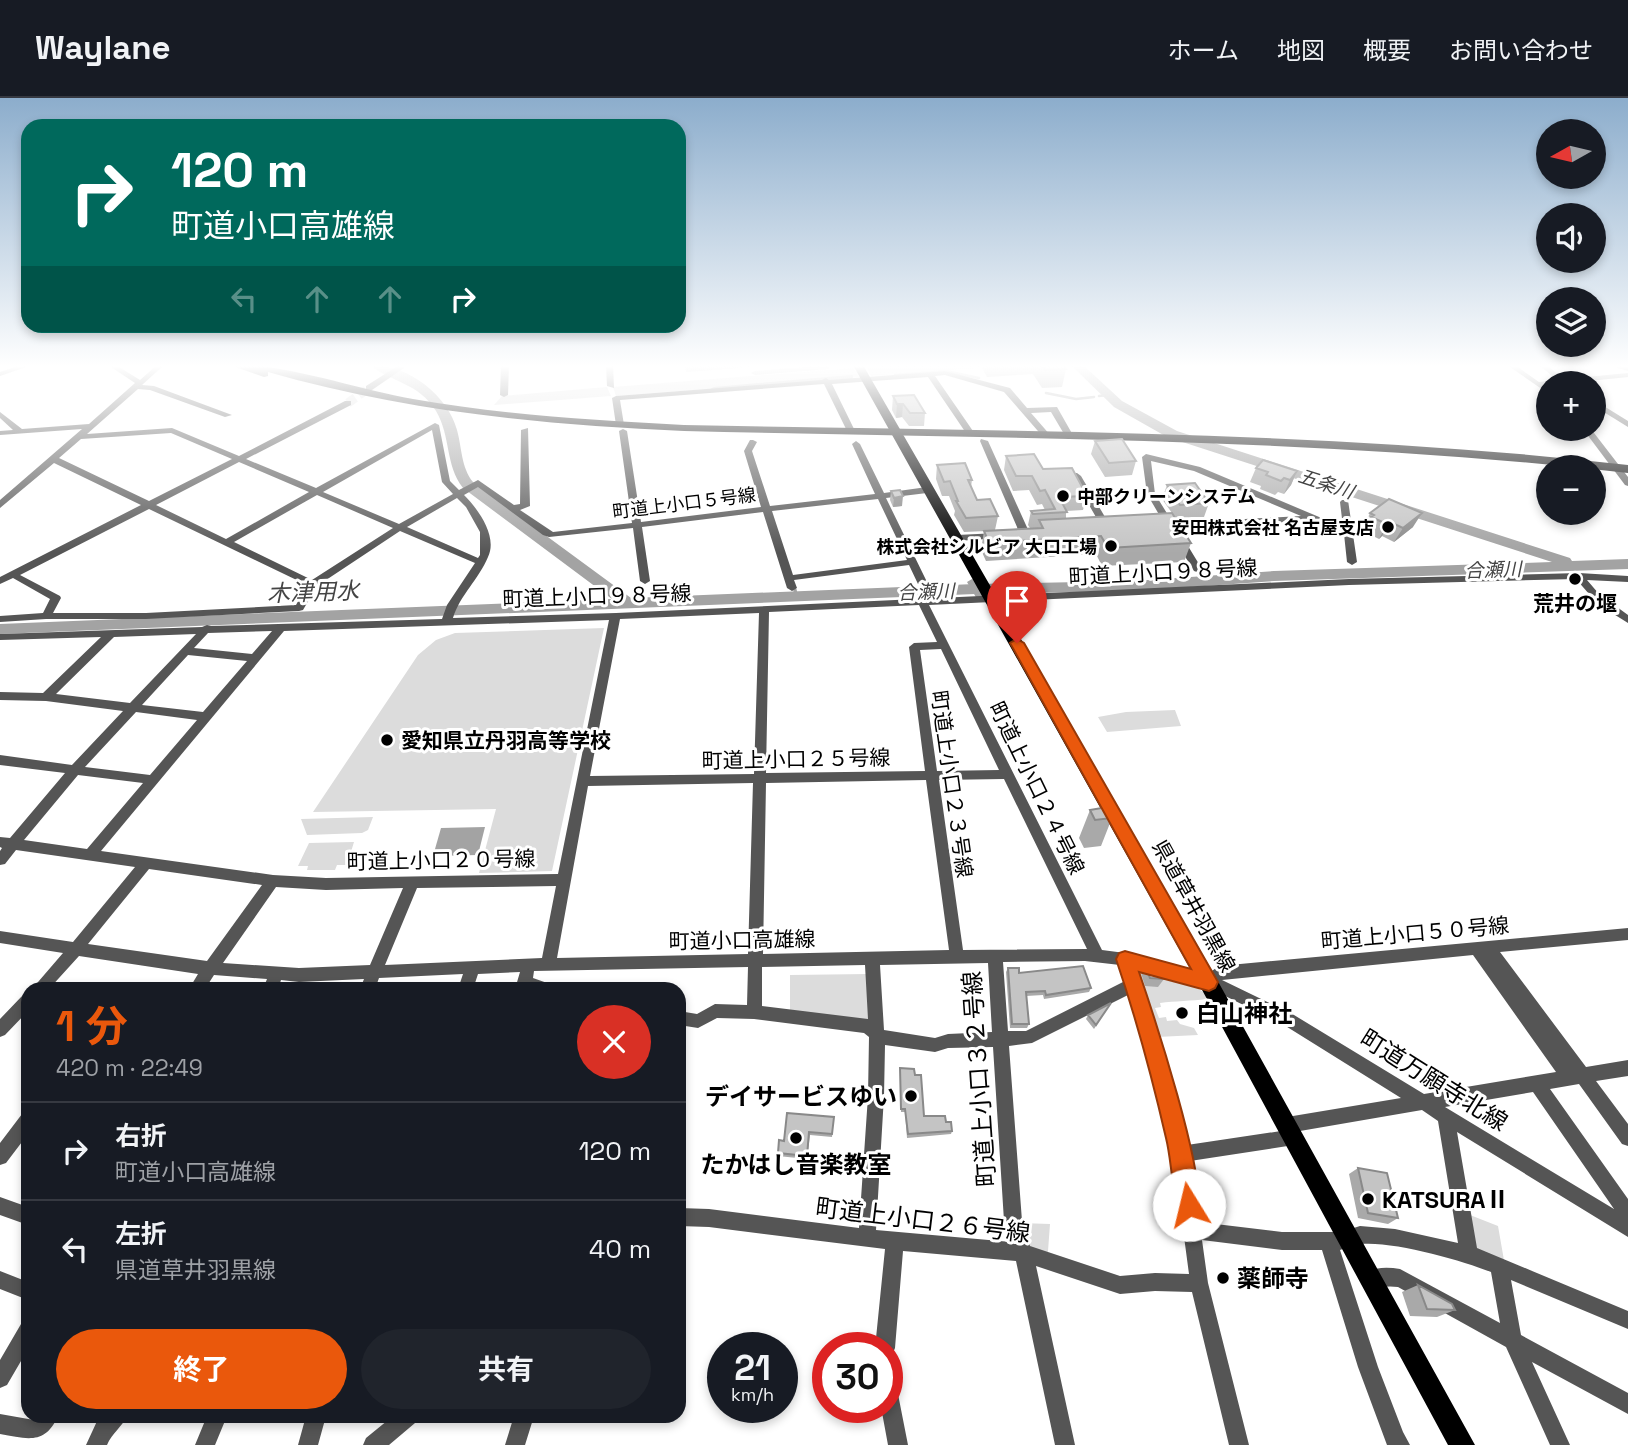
<!DOCTYPE html>
<html lang="ja">
<head>
<meta charset="utf-8">
<style>
	:root { --surface:#171b24; --page:#20242c; --text:#f1f3f6; --muted:#9ea1a6; --line:#363941; --accent:#ea580c }
	body { margin:0; font-family:"Space Grotesk","Noto Sans JP",sans-serif; background:var(--page); color:var(--text); height:100vh; display:flex; flex-direction:column; font-size:26px; white-space:nowrap }
	* { box-sizing:border-box; margin:0 }
	p { font-size:23px; color:var(--muted) }
	.icon { flex:none; width:38px; height:38px; fill:none; stroke:currentColor; stroke-width:2; stroke-linecap:round; stroke-linejoin:round }
	.map { position:relative; flex:1; overflow:hidden }
	.panel { position:absolute; left:21px; top:884px; width:665px; height:441px; display:flex; flex-direction:column; background:var(--surface); border-radius:21px; box-shadow:0 4px 10px #0003 }
	.panel>* { flex:none }
	.banner { position:absolute; left:21px; top:21px; width:665px; height:214px; border-radius:21px; box-shadow:0 4px 10px #0003; background:#00695c; color:#fff; overflow:hidden }
	.needle { width:46px; rotate:262deg }
	.fabs { position:absolute; left:1536px; top:21px; display:grid; gap:14px }
	.fabs a { display:grid; place-items:center; width:70px; height:70px; border-radius:50%; background:var(--surface); box-shadow:0 4px 10px #0003; font-size:35px }
	.speed { position:absolute; left:707px; top:1234px; display:flex; gap:14px; font-size:35px; font-weight:700; text-align:center }
	.speed>* { display:grid; place-content:center; width:91px; height:91px; border-radius:50%; background:var(--surface); box-shadow:0 4px 10px #0003; line-height:1 }
	.speed small { font-size:18px; font-weight:400 }
	.speed .limit { border:10px solid #d22; background:#fff; color:#111 }
	.pin { position:absolute; display:grid; place-items:center; width:60px; height:60px; color:#fff; margin:-72px -30px; border-radius:50% 50% 50% 0; rotate:-45deg; box-shadow:0 0 7px #0007 }
	.pin .icon { rotate:45deg }
	.me { position:absolute; width:77px; margin:-38px; rotate:351deg; stroke-linejoin:round; filter:drop-shadow(0 0 5px #0008) }
	.turn { display:flex; align-items:center; gap:24px; height:147px; padding:0 35px; font-size:32px }
	.turn .icon { width:91px; height:91px; stroke-width:2.5 }
	.turn b { display:block; font-size:49px; line-height:60px }
	.lanes { display:flex; align-items:center; height:66px; padding:0 35px; background:#0003; justify-content:center; gap:35px; direction:ltr }
	.lanes .off { opacity:.35 }
	.round { display:grid; place-items:center; flex:none; width:74px; height:74px; border-radius:37px; background:var(--page) }
	.overview { display:flex; align-items:center; justify-content:space-between; height:119px; padding:0 35px }
	h1 { font-size:42px; font-weight:700; line-height:52px; color:var(--accent) }
	.cta { display:flex; gap:14px; margin-top:auto; padding:14px 35px }
	.cta a { flex:1; height:80px; border-radius:42px; background:var(--accent); color:#fff; font-size:28px; font-weight:700; line-height:80px; text-align:center }
	.cta a+a { background:var(--page); color:var(--text) }
	ul { padding:0; list-style:none }
	li { display:flex; align-items:center; gap:21px; height:98px; padding:0 35px; border-top:2px solid var(--line) }
	li div { flex:1 }
	li b { display:block; font-size:26px }
	li em { font-style:normal }
	header { display:flex; align-items:center; gap:42px; box-sizing:border-box; height:98px; padding:0 35px; background:var(--surface); border-bottom:2px solid var(--line) }
	header strong { font-size:33px }
	nav { display:flex; gap:38px; margin-inline-start:auto; font-size:24px }
	.map>svg:first-child { display:block }
	.green { fill:#dcdcdc }
	.water { fill:#a3a3a3 }
	.lines { fill:none; stroke-linecap:round; stroke-linejoin:round }
	.stream-far1 { stroke:#a3a3a3; stroke-width:2.5 }
	.stream { stroke:#a3a3a3; stroke-width:3.5 }
	.canal { fill:#a3a3a3; fill-rule:evenodd }
	.river { fill:#a3a3a3; fill-rule:evenodd }
	.minor-tunnel { stroke:#d9d9d9; stroke-width:9; stroke-dasharray:9 4.5; stroke-linecap:butt }
	.minor { fill:#555; fill-rule:evenodd }
	.major { fill:#000; fill-rule:evenodd }
	.highway { fill:#000; fill-rule:evenodd }
	.wall { fill:#a9a9a9 }
	.shaded-wall { fill:#898989 }
	.building { fill:#c4c4c4; stroke:#898989; stroke-width:2 }
	.route { fill:#ea580c; stroke:#983908; stroke-width:2 }
	.poi-dot { fill:#000; stroke:#fff; stroke-width:2.5 }
	.labels { text-anchor:middle; dominant-baseline:central; stroke-width:6; stroke-linejoin:round; paint-order:stroke }
	.far-poi-label { font-size:18px; font-weight:bold; fill:#000; stroke:#fff; text-anchor:end }
	.far-street-label { font-size:18px; fill:#000; stroke:#fff }
	.far-water-label { font-size:19px; font-style:italic; fill:#444; stroke:#fff }
	.street-label { font-size:21px; fill:#000; stroke:#fff }
	.poi-label { font-size:21px; font-weight:bold; fill:#000; stroke:#fff }
	.water-label { font-size:23px; font-style:italic; fill:#444; stroke:#fff }
	.near-poi-label { font-size:24px; font-weight:bold; fill:#000; stroke:#fff; text-anchor:start }
	.near-street-label { font-size:24px; fill:#000; stroke:#fff }
</style>
</head>
<body>
<header>
<strong>Waylane</strong>
<nav><a>ホーム</a><a>地図</a><a>概要</a><a>お問い合わせ</a></nav>
</header>
<div class="map">
<svg width="1628" height="1347" viewBox="0 0 1628 1347">
	<rect width="100%" height="100%" fill="#fff"/>
	<!-- green -->
	<path class="green" d="M896,267H1018L871,278L866,269Z
		M854,270L859,279L616,298L613,289Z
		M607,289L611,298L494,307L502,298Z
		M604,530L552,773L479,775L496,711L313,714L418,557L436,542L455,535Z
		M1175,612L1181,628L1107,634L1098,619L1126,614Z
		M373,719L368,732L362,735L307,737L301,721Z
		M354,744L347,767H337L335,772H307L308,768H298L309,745Z
		M868,876L870,924L790,915V877Z
		M1141,876L1196,889L1206,896V901C1192,903 1175,903 1160,905L1161,909L1155,910L1159,920L1166,919L1167,923L1177,922L1180,926L1194,930L1198,937L1157,939L1138,879Z
		M1470,1117L1498,1128L1505,1168L1476,1150Z
		M1020,1125L1050,1126L1048,1153L1045,1160L1030,1148Z"/>
	<!-- water -->
	<path class="water" d="M485,729L478,757L433,758L441,730Z"/>
	<g class="lines">
		<!-- stream-far1 -->
		<path class="stream-far1" d="M895,277L946,273L979,280
			M1046,295L1076,301L1094,299
			M1099,298L1107,297"/>
		<!-- stream -->
		<path class="stream" d="M795,492L796,499"/>
		<!-- canal -->
		<path class="canal" d="M826,267H829V271L755,277L751,275L755,273Z
			M850,277H853V281L714,293L710,291L714,289Z
			M972,481L976,482L986,499L985,501L981,502L977,501L967,484Z"/>
		<!-- river -->
		<path class="river" d="M370,267C406,265 448,297 457,332C462,350 461,369 473,384L631,500L975,486L1134,483L1274,473L1552,464L1167,339L1114,309L1071,267H1083L1122,303L1177,333L1570,460L1572,463L1628,461V471L1274,483L1134,493L975,496L0,536V526L612,501L463,390C445,367 451,338 436,313C419,285 391,284 370,267Z"/>
		<!-- minor-tunnel -->
		<path class="minor-tunnel" d="M348,305L369,290"/>
		<!-- minor -->
		<path class="minor" d="M21,267H32L0,278V274Z
			M108,267H116L140,282L157,267H164L142,287L154,288L232,317L225,319L150,292L138,291L87,336L172,330L239,358L345,303H351V307L246,361L316,390L435,325L439,327L450,383L459,392L478,382L514,407L520,406L521,332L528,330L530,408L520,412L553,434L632,425L619,333L623,331L627,333L641,424L761,409L744,353L750,342H753L757,344L752,353L770,408L875,396L852,346L856,343L860,346L884,395L927,389L931,392L927,395L886,400L927,484L926,486H918L909,467L794,482L797,490L792,493L787,490L763,414L642,429L650,483L645,486L640,483L633,430L549,439L543,437L478,389L464,397C478,411 498,438 488,459C479,481 460,497 453,520L616,515L1349,481L1579,475L1628,478V484L1587,482L1599,496L1628,517V525L1604,510L1577,511V507L1596,504L1576,481L1349,487L929,507L1102,852L1125,855L1206,877L1219,868L1628,830V842L1500,854L1586,969L1628,962V978L1596,983L1628,1026V1048L1622,1046L1579,986L1550,991L1628,1101V1139L1457,1034L1477,1150L1628,1213V1231L1511,1182L1521,1237L1628,1295V1316L1532,1264L1570,1347H1550L1506,1249L1398,1189C1387,1187 1375,1191 1366,1186L1363,1180L1366,1174C1377,1169 1388,1169 1400,1171L1500,1225L1491,1174C1461,1162 1393,1143 1361,1146C1354,1147 1346,1150 1340,1152L1378,1269L1403,1334L1410,1347H1387L1358,1269L1322,1152H1282L1202,1142L1208,1185L1249,1347H1229L1192,1194L1155,1193L1120,1196L1036,1168L1075,1347H1055L1016,1163L903,1153L895,1250L892,1257L887,1259V1250H875L885,1151L709,1129L679,1128V1110L709,1111L859,1130L868,998L869,939L864,935L754,921L717,920L698,930L679,927V913L697,916L715,906L747,907L748,869L534,873L533,880L550,886L552,891H515L520,874L478,876L473,891H458L463,876L379,880L375,891H360L364,881L299,884L281,882L278,891H263L267,881L214,877L205,891H189L198,876L79,858L49,891H32L63,855L0,845V833L73,844L135,769L16,752L5,766L0,767V753L2,750L0,749V739L10,740L65,675L0,667V657L72,667L123,613L46,603L0,602V594L43,595L101,539L0,542V536L202,529L207,527L211,528L442,521L447,507L475,465L400,433L317,488L303,512L299,513L146,521H46L0,524V518L43,515L50,501L13,480L0,486V479L141,407L54,365L0,410V402L82,331L0,337V333L13,332L0,320V314L22,331L89,326L135,285ZM432,332L442,384L453,396L399,426L323,394ZM171,335L232,361L149,403L59,360L81,341ZM239,364L309,394L226,441L156,407ZM317,397L393,430L312,482L234,444ZM457,400L466,409L480,434V457L478,460L407,429ZM878,401L907,462L793,477L772,413ZM149,411L307,487L296,507L146,515H53L61,500L60,498L20,477ZM919,507L937,544L914,545L909,549L925,673L766,675L769,514ZM759,515L754,676L590,678L620,521ZM609,522L558,776L326,780L273,777L101,753L284,533ZM272,533L252,556L194,550L208,535ZM196,536L130,605L56,596L114,539ZM941,551L999,672L937,673L920,552ZM188,557L247,563L203,614L142,607ZM136,614L197,622L150,677L85,669ZM78,677L143,685L87,751L24,742ZM1004,681L1087,851L963,852L939,682ZM926,682L949,852L763,856L766,685ZM753,685L748,856L557,860L588,688ZM149,771L262,787L207,863L88,846ZM556,788L542,860L385,867L417,790ZM276,789L326,792L403,790L370,867L299,870L223,865ZM1473,857L1556,974L1424,996L1294,917L1222,882ZM1085,863L1120,867L1125,883L1026,933H1008L1003,864ZM988,865L992,934L948,936L935,940L884,932L880,867ZM865,867L868,921L762,908V869ZM1136,870L1213,892L1284,927L1401,1000L1287,1019L1281,1021L1279,1027L1281,1033L1187,1047L1161,941ZM1130,896L1145,941L1173,1056L1189,1176L1155,1175L1120,1178L1030,1148L1022,1123L1009,948L1032,945ZM885,947L935,954L948,950L993,949L1004,1123L1011,1144L876,1132L884,998ZM1533,994L1614,1111L1445,1009ZM1422,1012L1438,1023L1458,1145L1395,1131L1360,1128L1341,1134H1282L1199,1124L1190,1063L1294,1047L1300,1045L1302,1039L1300,1033Z
			M396,267H402L404,270L372,292H366V288L396,269Z
			M501,267H509L508,297L504,299L500,297Z
			M606,267H613L614,290L607,288Z
			M1507,267H1515L1539,284L1557,282L1539,267H1546L1565,281L1628,275V279L1570,285H1549V287L1545,288L1549,290V296Z
			M1614,267L1628,268V273L1615,269Z
			M945,273L1010,290L1027,310L1057,309L1074,339L1067,341L1051,314L1031,315L1051,338L1044,340L1004,294L945,277L935,278L975,336L974,338H968L928,279L832,286L855,333L851,335L847,333L824,286L620,302L624,327L620,329L616,327L612,300L616,298L822,282L826,280L829,282Z
			M1594,302L1628,323V329L1594,308Z
			M1583,331H1591L1628,379V388L1625,387Z
			M981,341L988,343L1030,436L1028,438H1022L1020,436L980,343Z
			M1146,356L1200,369L1343,429L1340,404L1342,402H1348L1357,464L1352,467L1347,464L1344,436L1312,423L1177,430L1202,471L1197,474L1194,473L1168,431L1160,430L1158,428L1164,425L1147,396L1142,359ZM1151,363L1194,373L1301,418L1173,425L1155,396Z
			M1077,375L1081,378L1112,431L1110,433H1104L1074,381L1061,382L1057,379L1061,376Z
			M998,435L1003,438L1001,440L957,443L952,440L957,437Z
			M28,895V913L5,937L0,939V921L23,897Z
			M28,1014V1036L6,1065L0,1067V1045L22,1016Z
			M0,1099L28,1109V1127L0,1117Z
			M0,1173L28,1184V1202L0,1191Z
			M28,1224V1251L7,1287L0,1290V1262L21,1226Z
			M887,1281L894,1284L897,1291L908,1347H888L881,1309H887Z
			M0,1316L34,1322L37,1318H58C45,1347 28,1341 0,1336Z
			M102,1318H127C122,1329 112,1335 107,1347H86L98,1321Z
			M207,1318H227L215,1347H195Z
			M306,1318H326L318,1347H298Z
			M393,1318H418L415,1325L389,1347H363L366,1340Z
			M514,1318H534L525,1347H505Z"/>
		<!-- major -->
		<path class="major" d="M853,267H863L1215,878L1475,1347H1448L1201,890Z"/>
		<!-- highway -->
		<path class="highway" d="M230,267C281,264 355,291 413,301C503,317 594,322 684,327C999,334 1315,331 1628,367V375C1318,339 998,341 684,333C543,327 404,313 268,274V278L264,279Z"/>
	</g>
	<!-- wall -->
	<path class="wall" d="M685,267H752V269L686,274Z
		M983,267H1063L1066,271L1062,289L1042,290L1033,276L987,279L982,270Z
		M893,298L925,315L924,328H909L902,319L896,320L892,312Z
		M1095,343L1136,363L1132,377L1105,379L1091,356Z
		M1006,358L1043,371L1087,398L1083,412L1066,413V421L1172,415L1162,401L1167,387L1209,405L1204,419L1176,421L1191,445L1184,464L1102,468L1096,456L986,463L981,452L984,433H986L964,434L954,417L955,413L949,398H942L936,381L937,367L972,382L971,389L977,402L998,418L995,432L1030,430L1028,427L1031,413L1045,412L1042,406L1037,407L1029,392L1013,393L1004,372Z
		M1256,370L1297,373L1291,387L1284,396L1278,394L1275,397L1260,391L1261,388L1250,384Z
		M891,393L902,408L893,409L890,402Z
		M1370,415L1413,429L1394,444L1382,438L1379,441L1363,433L1365,431L1363,430Z
		M1090,712L1112,720L1101,748L1084,750L1079,740Z
		M1145,867L1164,881L1158,889L1145,888L1141,875Z
		M1008,870L1019,875L1091,890L1089,894L1044,901L1043,897L1026,898L1029,926L1027,930H1010L1006,874Z
		M1111,905L1094,931L1086,921L1088,917Z
		M900,970L915,977L924,1018L946,1024L952,1033L951,1036L907,1040L905,1014H901Z
		M834,1019L832,1039L810,1037L807,1061L778,1058V1055L784,1043Z
		M1358,1070L1398,1120L1388,1126L1358,1120L1349,1076Z
		M1418,1187L1455,1212L1437,1219L1410,1218L1402,1194Z"/>
	<!-- shaded-wall -->
	<path class="shaded-wall" d="M897,306H903L902,319L896,320Z
		M1297,373L1291,387L1284,396L1290,382Z
		M903,398L902,408L893,409L894,400Z
		M1422,415L1413,429L1394,444L1403,430Z
		M1390,424L1382,438L1379,441L1387,426Z"/>
	<!-- building -->
	<path class="building" d="M1042,267H1063L1066,271L1045,272Z
		M914,297L925,315H910L903,306H897L893,298Z
		M1122,341L1136,363L1109,365L1095,343Z
		M1034,356L1043,371L1072,370L1087,398L1059,399L1067,414L1033,416L1031,413L1055,411L1045,392L1040,393L1032,378H1016L1006,358Z
		M1263,362L1297,373L1290,382L1284,380L1281,383L1266,377L1268,374L1256,370Z
		M965,365L972,382H968L977,402L990,401L998,418L966,420L956,403H958L950,383L944,384L937,367Z
		M1195,385L1209,405L1180,407L1167,387Z
		M900,392L903,398L894,400L891,393Z
		M1389,401L1422,415L1403,430L1390,424L1387,426L1371,419L1374,417L1370,415Z
		M1172,415L1191,445L1108,450L1101,438L989,445L984,433L1043,430L1039,422Z
		M1107,709L1112,720L1095,722L1090,712Z
		M1145,867L1160,870L1164,881L1150,880Z
		M1083,868L1091,890L1046,897L1045,893L1026,894L1029,926H1012L1008,870H1019V875Z
		M1111,905L1096,927L1088,917Z
		M900,970L914,971L915,977H921L924,1018H945L946,1024H951L952,1033L908,1036L905,1011H901Z
		M787,1015L834,1019L832,1036L809,1034L807,1058L778,1055L779,1042L784,1043Z
		M1358,1070L1387,1075L1398,1120L1368,1115Z
		M1418,1187L1452,1206L1455,1212L1427,1211Z"/>
	<!-- sky -->
	<linearGradient id="sky" x2="0" y2="1"><stop stop-color="#8cadcc"/><stop offset="0.59" stop-color="#fff"/><stop offset="1" stop-color="#fff" stop-opacity="0"/></linearGradient>
	<rect width="1628" height="455" fill="url(#sky)"/>
	<!-- route -->
	<path class="route" d="M1017,541L1024,545L1218,884L1215,890L1209,893L1139,874C1152,912 1209,1084 1197,1115L1189,1118L1181,1115C1171,1092 1172,1064 1166,1040C1152,979 1136,920 1116,861L1119,855L1125,853L1191,871L1010,545Z"/>
	<!-- markers -->
	<g class="poi-dot">
		<circle cx="1063" cy="398" r="7"/>
		<circle cx="1388" cy="429" r="7"/>
		<circle cx="1111" cy="448" r="7"/>
		<circle cx="1575" cy="481" r="7"/>
		<circle cx="387" cy="642" r="7"/>
		<circle cx="1182" cy="915" r="7"/>
		<circle cx="911" cy="998" r="7"/>
		<circle cx="796" cy="1040" r="7"/>
		<circle cx="1368" cy="1101" r="7"/>
		<circle cx="1223" cy="1180" r="7"/>
	</g>
	<g class="labels">
		<!-- far-poi labels -->
		<g class="far-poi-label">
			<text x="1077" y="398" text-anchor="start">中部クリーンシステム</text>
			<text x="1374" y="429">安田株式会社 名古屋支店</text>
			<text x="1097" y="448">株式会社シルビア 大口工場</text>
		</g>
		<!-- far-street labels -->
		<g class="far-street-label">
			<text transform="translate(684 405) rotate(-7)">町道上小口５号線</text>
		</g>
		<!-- far-water labels -->
		<g class="far-water-label">
			<text transform="translate(1326 386) rotate(18)">五条川</text>
			<text transform="translate(1493 472) rotate(-2)">合瀬川</text>
			<text transform="translate(926 494) rotate(-2)">合瀬川</text>
		</g>
		<!-- street labels -->
		<g class="street-label">
			<text transform="translate(1163 474) rotate(-3)">町道上小口９８号線</text>
			<text transform="translate(597 498) rotate(-2)">町道上小口９８号線</text>
			<text transform="translate(796 661) rotate(-1)">町道上小口２５号線</text>
			<text transform="translate(952 686) rotate(82)">町道上小口２３号線</text>
			<text transform="translate(1037 690) rotate(64)">町道上小口２４号線</text>
			<text transform="translate(441 762) rotate(-1)">町道上小口２０号線</text>
			<text transform="translate(1194 808) rotate(61)">県道草井羽黒線</text>
			<text transform="translate(1415 835) rotate(-5)">町道上小口５０号線</text>
			<text transform="translate(742 842) rotate(-1)">町道小口高雄線</text>
		</g>
		<!-- poi labels -->
		<g class="poi-label">
			<text x="1575" y="505">荒井の堰</text>
			<text x="401" y="642" text-anchor="start">愛知県立丹羽高等学校</text>
		</g>
		<!-- water labels -->
		<g class="water-label">
			<text transform="translate(313 494) rotate(-2)">木津用水</text>
		</g>
		<!-- near-poi labels -->
		<g class="near-poi-label">
			<text x="1196" y="915">白山神社</text>
			<text x="897" y="998" text-anchor="end">デイサービスゆい</text>
			<text x="796" y="1066" text-anchor="middle">たかはし音楽教室</text>
			<text x="1382" y="1101">KATSURAⅡ</text>
			<text x="1237" y="1180">薬師寺</text>
		</g>
		<!-- near-street labels -->
		<g class="near-street-label">
			<text transform="translate(979 981) rotate(-94)">町道上小口３２号線</text>
			<text transform="translate(1434 982) rotate(32)">町道万願寺北線</text>
			<text transform="translate(923 1122) rotate(7)">町道上小口２６号線</text>
		</g>
	</g>
</svg>
<div class="fabs">
<a><svg class="needle" viewBox="-14 -14 28 28"><path d="M0-13l5 13h-10z" fill="#e53935"/><path d="M0 13l5-13h-10z" fill="#9ea1a6"/></svg></a>
<a><svg class="icon" aria-label="sound" viewBox="0 0 24 24"><path d="M4 9h4l5-4v14l-5-4H4zM17 9q2 3 0 6"/></svg></a>
<a><svg class="icon" aria-label="layers" viewBox="0 0 24 24"><path d="M12 4l9 5-9 5-9-5zM3 14l9 5 9-5"/></svg></a>
<a>+</a>
<a>−</a>
</div>
<div class="speed"><div>21<small>km/h</small></div><div class="limit">30</div></div>
<div class="pin" style="left:1017px;top:545px;background:#d93025"><svg class="icon" aria-label="arrive" viewBox="0 0 24 24"><path d="M6 21V4h12l-3 4 3 4H6"/></svg></div>
<svg class="me" style="left:1189px;top:1107px" viewBox="-20 -20 40 40"><circle r="19" fill="#fff"/><path d="M0-13L10 11 0 6-10 11z" fill="#ea580c"/></svg>
<div class="banner">
<div class="turn"><svg class="icon" aria-label="right" viewBox="0 0 24 24"><path d="M7 20v-9h11M14 6l5 5-5 5"/></svg><div><b>120 m</b>町道小口高雄線</div></div>
<div class="lanes"><svg class="icon off" aria-label="left" viewBox="0 0 24 24"><path d="M17 20v-9H6M10 6l-5 5 5 5"/></svg><svg class="icon off" aria-label="ahead" viewBox="0 0 24 24"><path d="M12 20V5M6 11l6-6 6 6"/></svg><svg class="icon off" aria-label="ahead" viewBox="0 0 24 24"><path d="M12 20V5M6 11l6-6 6 6"/></svg><svg class="icon" aria-label="right" viewBox="0 0 24 24"><path d="M7 20v-9h11M14 6l5 5-5 5"/></svg></div>
</div>
<section class="panel">
<div class="overview"><div><h1>1 分</h1><p>420 m · 22:49</p></div><a class="round" style="background:#d93025;color:#fff"><svg class="icon" aria-label="close" viewBox="0 0 24 24"><path d="M6 6l12 12M18 6L6 18"/></svg></a></div>
<ul>
<li><svg class="icon" aria-label="right" viewBox="0 0 24 24"><path d="M7 20v-9h11M14 6l5 5-5 5"/></svg><div><b>右折</b><p>町道小口高雄線</p></div><em>120 m</em></li>
<li><svg class="icon" aria-label="left" viewBox="0 0 24 24"><path d="M17 20v-9H6M10 6l-5 5 5 5"/></svg><div><b>左折</b><p>県道草井羽黒線</p></div><em>40 m</em></li>
</ul>
<div class="cta"><a>終了</a><a>共有</a></div>
</section>
</div>
</body>
</html>
